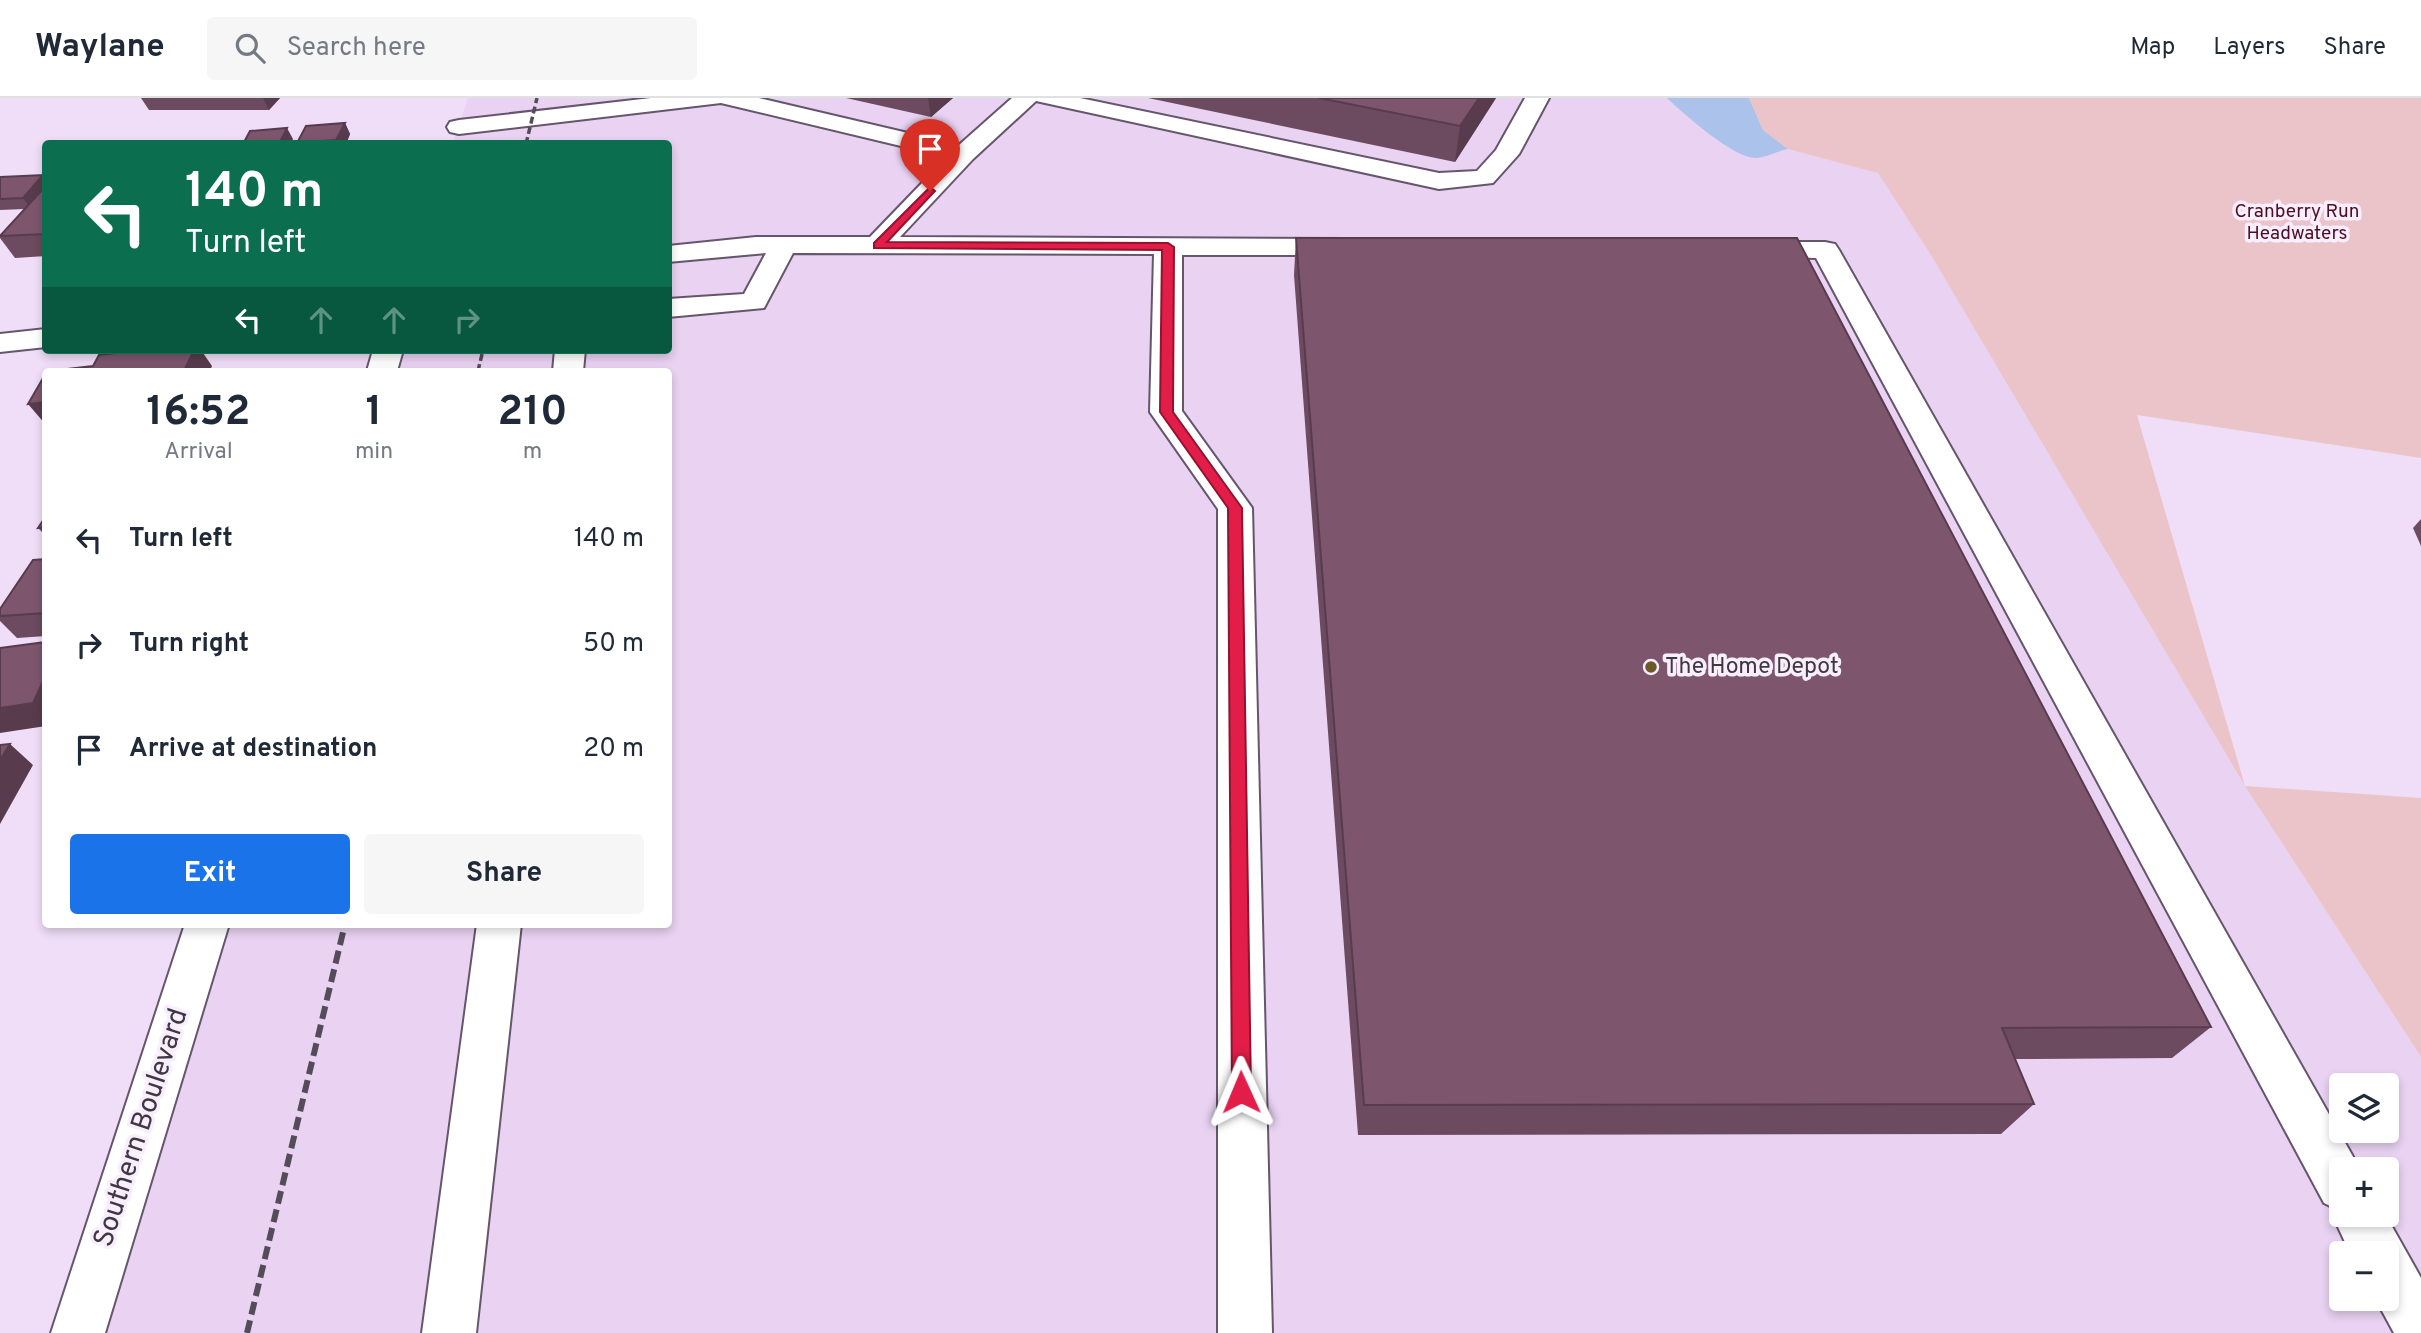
<!DOCTYPE html>
<html lang="en">
<head>
<meta charset="utf-8">
<style>
	:root { --surface:#fff; --page:#f6f6f7; --text:#1f2937; --muted:#747a83; --line:#e0e1e3; --accent:#1a73e8 }
	body { margin:0; font-family:Overpass,sans-serif; background:var(--page); color:var(--text); height:100vh; display:flex; flex-direction:column; font-size:26px; white-space:nowrap }
	* { box-sizing:border-box; margin:0 }
	p { font-size:23px; color:var(--muted) }
	.icon { flex:none; width:38px; height:38px; fill:none; stroke:currentColor; stroke-width:2; stroke-linecap:round; stroke-linejoin:round }
	.map { position:relative; flex:1; overflow:hidden }
	.side { position:absolute; left:42px; top:270px; width:630px; height:560px; display:flex; flex-direction:column; background:var(--surface); border-radius:7px; box-shadow:0 4px 10px #0003 }
	.side>* { flex:none }
	.banner { position:absolute; left:42px; top:42px; width:630px; height:214px; border-radius:7px; box-shadow:0 4px 10px #0003; background:#0b6e4f; color:#fff; overflow:hidden }
	.fabs { position:absolute; left:2329px; top:975px; display:grid; gap:14px }
	.fabs a { display:grid; place-items:center; width:70px; height:70px; border-radius:7px; background:var(--surface); box-shadow:0 4px 10px #0003; font-size:35px }
	.pin { position:absolute; display:grid; place-items:center; width:60px; height:60px; color:#fff; margin:-72px -30px; border-radius:50% 50% 50% 0; rotate:-45deg; box-shadow:0 0 7px #0007 }
	.pin .icon { rotate:45deg }
	.me { position:absolute; width:77px; margin:-38px; rotate:359deg; stroke-linejoin:round; filter:drop-shadow(0 0 5px #0008) }
	.turn { display:flex; align-items:center; gap:24px; height:147px; padding:0 28px; font-size:32px }
	.turn .icon { width:91px; height:91px; stroke-width:2.5 }
	.turn b { display:block; font-size:49px; line-height:60px }
	.lanes { display:flex; align-items:center; height:66px; padding:0 28px; background:#0003; justify-content:center; gap:35px; direction:ltr }
	.lanes .off { opacity:.35 }
	.eta { display:flex; justify-content:space-evenly; align-items:center; height:119px; text-align:center }
	.eta b { font-size:42px; font-weight:700; line-height:49px }
	.button { display:flex; gap:14px; margin-top:auto; padding:14px 28px }
	.button a { flex:1; height:80px; border-radius:7px; background:var(--accent); color:#fff; font-size:28px; font-weight:700; line-height:80px; text-align:center }
	.button a+a { background:var(--page); color:var(--text) }
	ul { padding:0; list-style:none }
	li { display:flex; align-items:center; gap:21px; height:105px; padding:0 28px }
	li div { flex:1 }
	li b { display:block; font-size:26px }
	li em { font-style:normal }
	header { display:flex; align-items:center; gap:42px; box-sizing:border-box; height:98px; padding:0 35px; background:var(--surface); border-bottom:2px solid var(--line) }
	header strong { font-size:33px }
	nav { display:flex; gap:38px; margin-inline-start:auto; font-size:24px }
	.search { width:490px; height:63px; background:var(--page); display:flex; align-items:center; gap:18px; box-sizing:border-box; padding:0 24px; border-radius:7px; color:var(--muted); font-size:26px }
	.map>svg:first-child { display:block }
	.built { fill:#e9d2f2; fill-rule:evenodd }
	.green { fill:#eac4c9 }
	.water { fill:#abc2ea }
	.lines { fill:none; stroke-linecap:round; stroke-linejoin:round }
	.minor-casing { stroke:#65566c; stroke-width:4 }
	.minor { fill:#fff; fill-rule:evenodd }
	.rail-far1 { stroke:#544c59; stroke-width:3.5; stroke-dasharray:7 3.5; stroke-linecap:butt }
	.rail { stroke:#544c59; stroke-width:6; stroke-dasharray:13 6; stroke-linecap:butt }
	.wall { fill:#6c4a5f }
	.shaded-wall { fill:#583c4d }
	.building { fill:#7d566e; stroke:#583c4d; stroke-width:2 }
	.route { fill:#e11d48; stroke:#92132f; stroke-width:2 }
	.poi-dot { fill:#6b5a28; stroke:#f9eefe; stroke-width:2.5 }
	.labels { text-anchor:middle; dominant-baseline:central; stroke-width:7; stroke-linejoin:round; paint-order:stroke }
	.far-park-label { font-size:19px; fill:#4d0e1f; stroke:#f9eefe }
	.poi-label { font-size:23px; fill:#3f3843; stroke:#f9eefe; text-anchor:start }
	.near-street-label { font-size:28px; fill:#3f3843; stroke:#f9eefe }
</style>
</head>
<body>
<header>
<strong>Waylane</strong>
<div class="search"><svg class="icon" aria-label="search" viewBox="0 0 24 24"><circle cx="10" cy="10" r="6"/><path d="M15 15l6 6"/></svg>Search here</div>
<nav><a>Map</a><a>Layers</a><a>Share</a></nav>
</header>
<div class="map">
<svg width="2421" height="1235" viewBox="0 0 2421 1235">
	<rect width="100%" height="100%" fill="#f0def8"/>
	<!-- built -->
	<path class="built" d="M468,0H1719L1755,60L1788,51L1884,76L2245,688L2421,959V1235H78L207,826H668V273H382L388,252H668V46L453,45ZM2342,987H2387V1032H2342ZM2342,1071H2387V1116H2342ZM2342,1155H2387V1200H2342Z"/>
	<!-- green -->
	<path class="green" d="M1749,0H2421V360L2137,317L2245,688L2421,700V959L2245,688L1931,157L1878,75L1788,51L1763,32Z"/>
	<!-- water -->
	<path class="water" d="M1667,0H1749L1763,32L1788,51C1778,53 1765,60 1755,60C1732,59 1684,16 1667,0Z"/>
	<g class="lines">
		<!-- minor casing -->
		<g class="minor-casing">
			<path id="minor" d="M651,0H759L959,47L1012,0H1080L1439,75L1477,73L1496,52L1525,0H1549L1519,56L1493,85L1439,91L1036,3L973,61L900,139L1349,141L1359,143L1363,149L1359,155L1349,157H1182V313L1252,410L1272,1235H1218V411L1150,314L1154,156L793,155L764,210L668,219V201L744,196L766,155L668,164V148L756,139H870L947,59L721,5L459,36L450,34L447,29L450,24L459,22Z
				M1752,144H1825L1835,146L1839,152L2360,1071H2342V1116H2385L2421,1180V1235H2394L2375,1200H2387V1155H2350L2332,1116L2334,1110L2324,1105L1816,160L1742,158L1738,152L1742,146Z
				M46,231V249L0,254V236Z
				M373,252H403L397,273H367Z
				M555,252H585L583,273H553Z
				M185,826H229L105,1235H51Z
				M477,826H521L476,1235H422Z"/>
		</g>
		<!-- minor -->
		<use href="#minor" class="minor"/>
		<!-- rail-far1 -->
		<path class="rail-far1" d="M526,46L537,0
			M478,273L483,252"/>
		<!-- rail -->
		<path class="rail" d="M247,1235L345,826"/>
	</g>
	<!-- wall -->
	<path class="wall" d="M141,0H280L269,12H149Z
		M846,0H953L931,19Z
		M1148,0H1496L1455,64Z
		M345,25L350,36L346,46H297Z
		M0,79L46,80V158L15,160L0,140V137L24,111L0,112Z
		M1296,140L2211,929L2172,960L2015,961L2034,1006L2001,1036L1358,1037L1294,177Z
		M46,418V438L38,430Z
		M2421,421V448L2413,430Z
		M46,461V538L17,540L0,523V511Z"/>
	<!-- shaded-wall -->
	<path class="shaded-wall" d="M263,0H280L269,12Z
		M928,0H953L931,19Z
		M1479,0H1496L1455,64L1460,28Z
		M345,25L350,36L346,46H338L336,42Z
		M287,30L293,41L290,46H279Z
		M43,77L46,80V94L31,111L23,100Z
		M194,252H201L212,268L210,273H184Z
		M46,304V327L28,306Z
		M46,577V628L0,635V610Z
		M10,646L33,667L0,726V662Z"/>
	<!-- building -->
	<path class="building" d="M1319,0H1479L1460,28Z
		M345,25L336,42L297,45L306,28Z
		M287,30L279,46H243L250,33Z
		M43,77L23,100L0,101V79Z
		M43,91H46V136L0,138Z
		M1296,140H1797L2211,929L2002,930L2034,1006L1364,1007Z
		M141,252H194L184,273H50L93,268L99,257Z
		M46,275V304L28,306Z
		M46,418V429L38,430Z
		M46,461V515L0,518V511L33,462Z
		M46,544V577L33,605L0,610V550Z
		M10,646L0,662V647Z"/>
	<!-- route -->
	<path class="route" d="M930,89L935,93L933,95L887,144L1168,145L1174,149L1173,314L1242,410L1251,994L1248,1001L1241,1004L1234,1001L1232,994L1228,410L1160,314L1162,152L874,150V145Z"/>
	<!-- markers -->
	<circle class="poi-dot" cx="1651" cy="569" r="7"/>
	<g class="labels">
		<!-- far-park labels -->
		<g class="far-park-label">
			<text x="2297" y="114">Cranberry Run<tspan x="2297" dy="22">Headwaters</tspan></text>
		</g>
		<!-- poi labels -->
		<g class="poi-label">
			<text x="1665" y="569">The Home Depot</text>
		</g>
		<!-- near-street labels -->
		<g class="near-street-label">
			<text transform="translate(142 1030) rotate(-72)">Southern Boulevard</text>
		</g>
	</g>
</svg>
<div class="fabs">
<a><svg class="icon" aria-label="layers" viewBox="0 0 24 24"><path d="M12 4l9 5-9 5-9-5zM3 14l9 5 9-5"/></svg></a>
<a>+</a>
<a>−</a>
</div>
<div class="pin" style="left:930px;top:93px;background:#d93025"><svg class="icon" aria-label="arrive" viewBox="0 0 24 24"><path d="M6 21V4h12l-3 4 3 4H6"/></svg></div>
<svg class="me" style="left:1241px;top:994px" viewBox="-20 -20 40 40"><path d="M0-17L14 15 0 8-14 15z" fill="#e11d48" stroke="#fff" stroke-width="4"/></svg>
<div class="banner">
<div class="turn"><svg class="icon" aria-label="left" viewBox="0 0 24 24"><path d="M17 20v-9H6M10 6l-5 5 5 5"/></svg><div><b>140 m</b>Turn left</div></div>
<div class="lanes"><svg class="icon" aria-label="left" viewBox="0 0 24 24"><path d="M17 20v-9H6M10 6l-5 5 5 5"/></svg><svg class="icon off" aria-label="ahead" viewBox="0 0 24 24"><path d="M12 20V5M6 11l6-6 6 6"/></svg><svg class="icon off" aria-label="ahead" viewBox="0 0 24 24"><path d="M12 20V5M6 11l6-6 6 6"/></svg><svg class="icon off" aria-label="right" viewBox="0 0 24 24"><path d="M7 20v-9h11M14 6l5 5-5 5"/></svg></div>
</div>
<section class="side">
<div class="eta">
<div><b>16:52</b><p>Arrival</p></div>
<div><b>1</b><p>min</p></div>
<div><b>210</b><p>m</p></div>
</div>
<ul>
<li><svg class="icon" aria-label="left" viewBox="0 0 24 24"><path d="M17 20v-9H6M10 6l-5 5 5 5"/></svg><div><b>Turn left</b></div><em>140 m</em></li>
<li><svg class="icon" aria-label="right" viewBox="0 0 24 24"><path d="M7 20v-9h11M14 6l5 5-5 5"/></svg><div><b>Turn right</b></div><em>50 m</em></li>
<li><svg class="icon" aria-label="arrive" viewBox="0 0 24 24"><path d="M6 21V4h12l-3 4 3 4H6"/></svg><div><b>Arrive at destination</b></div><em>20 m</em></li>
</ul>
<div class="button"><a>Exit</a><a>Share</a></div>
</section>
</div>
</body>
</html>
